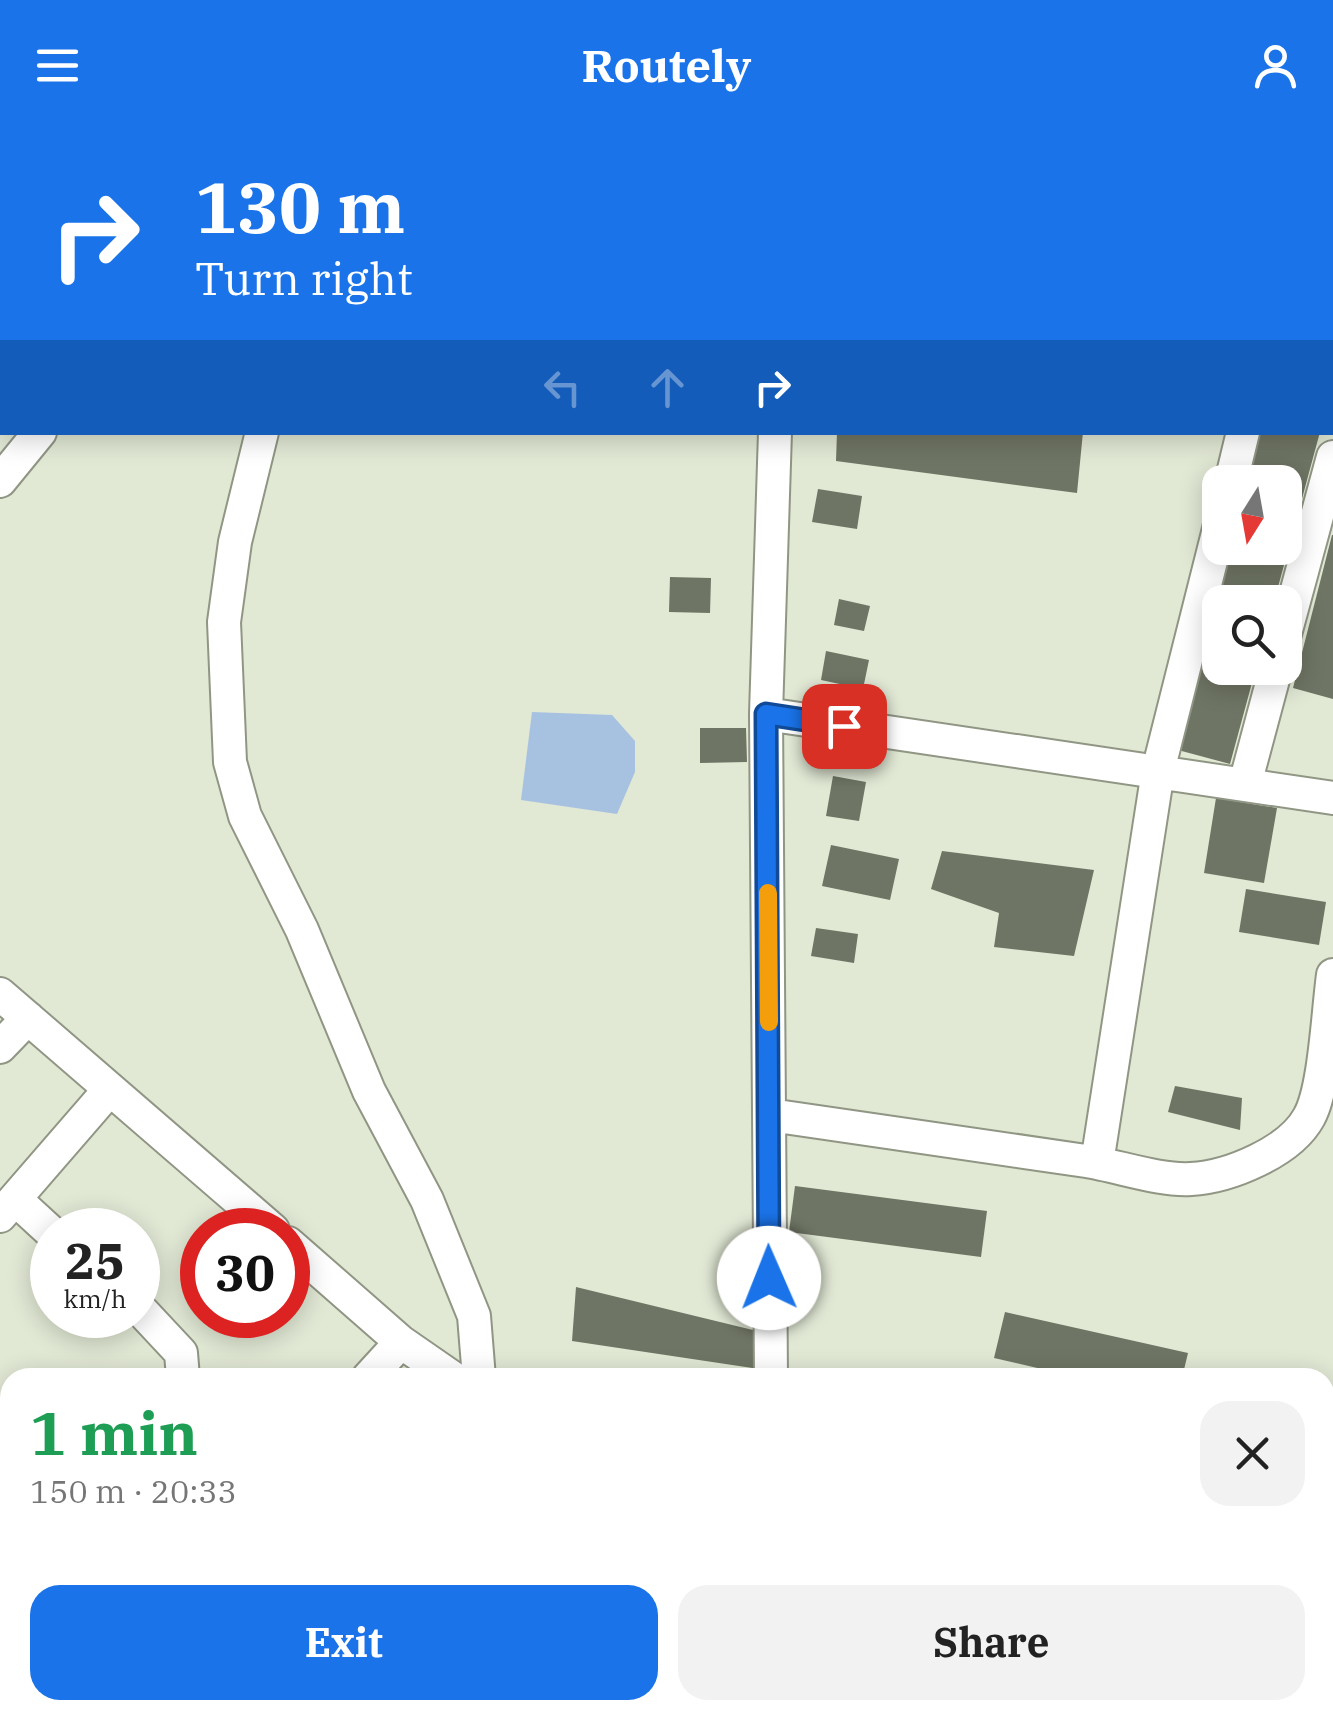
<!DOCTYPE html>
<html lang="en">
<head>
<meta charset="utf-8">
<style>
	:root { --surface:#fff; --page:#f2f2f2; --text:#222; --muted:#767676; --accent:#1a73e8 }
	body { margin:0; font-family:"IBM Plex Serif",serif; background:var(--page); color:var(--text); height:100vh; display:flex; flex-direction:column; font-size:38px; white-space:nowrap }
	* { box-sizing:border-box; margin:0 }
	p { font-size:32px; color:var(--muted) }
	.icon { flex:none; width:55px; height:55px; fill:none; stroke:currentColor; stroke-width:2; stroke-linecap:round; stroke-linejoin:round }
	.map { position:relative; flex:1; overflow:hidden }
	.panel { position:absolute; left:0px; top:1238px; width:1335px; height:352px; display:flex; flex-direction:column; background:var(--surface); border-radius:30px 30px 0 0; box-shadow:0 5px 25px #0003 }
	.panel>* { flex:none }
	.banner { position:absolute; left:0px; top:0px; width:1335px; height:305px; box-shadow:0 5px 25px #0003; background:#1a73e8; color:#fff; overflow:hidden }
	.needle { width:65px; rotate:191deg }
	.buttons { position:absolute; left:1202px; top:335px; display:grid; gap:20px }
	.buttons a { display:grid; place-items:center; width:100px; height:100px; border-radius:20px; background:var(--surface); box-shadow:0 5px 25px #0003; font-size:50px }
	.speed { position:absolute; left:30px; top:1078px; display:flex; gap:20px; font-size:50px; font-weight:700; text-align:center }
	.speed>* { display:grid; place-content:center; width:130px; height:130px; border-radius:50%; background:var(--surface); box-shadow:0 5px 25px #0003; line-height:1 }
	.speed small { font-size:25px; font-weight:400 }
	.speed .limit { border:15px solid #d22; background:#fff; color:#111 }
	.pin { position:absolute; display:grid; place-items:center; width:85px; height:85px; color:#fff; margin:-42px; border-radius:20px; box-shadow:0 5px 15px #0006 }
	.me { position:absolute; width:110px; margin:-55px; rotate:359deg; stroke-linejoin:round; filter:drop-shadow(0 0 8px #0008) }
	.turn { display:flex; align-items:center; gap:35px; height:210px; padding:0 30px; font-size:45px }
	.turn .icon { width:130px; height:130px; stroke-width:2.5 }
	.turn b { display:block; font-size:70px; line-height:85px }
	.lanes { display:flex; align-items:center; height:95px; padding:0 30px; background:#0003; justify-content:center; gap:50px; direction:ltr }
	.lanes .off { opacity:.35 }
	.round { display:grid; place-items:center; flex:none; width:105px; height:105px; border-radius:30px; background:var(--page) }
	.overview { display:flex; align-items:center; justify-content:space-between; height:170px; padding:0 30px }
	h1 { font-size:60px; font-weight:800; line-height:75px; color:#1e9e55 }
	.button { display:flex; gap:20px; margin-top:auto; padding:20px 30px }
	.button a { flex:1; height:115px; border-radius:30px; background:var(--accent); color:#fff; font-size:40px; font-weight:800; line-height:115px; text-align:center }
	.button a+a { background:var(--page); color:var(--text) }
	header { display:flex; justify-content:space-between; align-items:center; height:130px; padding:0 30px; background:var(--accent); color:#fff; font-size:45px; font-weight:800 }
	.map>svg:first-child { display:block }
	.water { fill:#a7c2e1 }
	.building { fill:#6f7564 }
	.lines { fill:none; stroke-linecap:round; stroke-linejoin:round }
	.minor-casing { stroke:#909684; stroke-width:36 }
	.minor { stroke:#fff; stroke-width:32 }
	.route-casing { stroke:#114b97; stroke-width:25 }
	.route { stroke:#1a73e8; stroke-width:18 }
	.slow { stroke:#f59e0b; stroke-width:18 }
</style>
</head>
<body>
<header><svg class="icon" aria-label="menu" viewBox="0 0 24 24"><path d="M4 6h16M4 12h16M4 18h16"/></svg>Routely<svg class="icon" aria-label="person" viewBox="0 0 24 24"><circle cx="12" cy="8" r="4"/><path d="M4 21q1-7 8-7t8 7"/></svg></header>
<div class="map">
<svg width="1333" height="1589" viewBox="0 0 1333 1589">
	<rect width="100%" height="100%" fill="#e1e8d4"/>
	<!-- water -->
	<path class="water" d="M532,582L612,585L635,611V642L617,684L521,670Z"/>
	<!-- building -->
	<path class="building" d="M837,302H1083L1077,363L836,331Z
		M1255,302H1320L1274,472H1220V538H1256L1230,634L1178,620L1224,418H1285V352H1241Z
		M818,359L862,366L857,399L812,392Z
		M1332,405H1333V569L1293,558Z
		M670,447L711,448L710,483L669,482Z
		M839,469L870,476L864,501L834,495Z
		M826,521L869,530L863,559L821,550Z
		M700,598H746L747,632L700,633Z
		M833,646L866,652L859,691L826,686Z
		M1216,668L1277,678L1264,753L1204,743Z
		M831,715L899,729L890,770L822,756Z
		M942,721L1094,740L1074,826L994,817L999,783L931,759Z
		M1246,759L1326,772L1319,815L1239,802Z
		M816,798L858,804L854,833L811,826Z
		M1175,956L1242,968L1240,1000L1168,982Z
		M795,1056L987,1081L981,1127L789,1102Z
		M576,1157L757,1201L759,1239L572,1211Z
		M1005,1182L1188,1223L1182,1248H1080L994,1228Z"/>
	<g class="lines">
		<!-- minor casing -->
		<g class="minor-casing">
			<path id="minor" d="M359,0L360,2
				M287,2L289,0
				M779,2V0
				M262,302L235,412L224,492L230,632L245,686L302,800L369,961L427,1070L474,1186L479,1248
				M0,351L40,302
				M1231,352L1243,302
				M1285,504L1333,327
				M766,584L1333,668
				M1245,654L1276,538
				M0,864L273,1100
				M0,917L28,888
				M770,985C875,1000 981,1016 1086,1031C1118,1036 1160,1051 1191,1049C1229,1047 1290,1022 1309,987C1325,959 1328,880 1333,845
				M1097,1033L1158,641L1220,395
				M15,1069L52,1103
				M0,1086L110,959
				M288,1113L401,1212L368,1248
				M138,1177L181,1223L183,1248
				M401,1212L453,1248
				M771,1248L766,584L775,302
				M1325,1315L1333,1309
				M0,1514L10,1502
				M1178,1580L1185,1589
				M74,1589L82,1580
				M900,1589L903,1580"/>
		</g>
		<!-- minor -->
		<use href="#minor" class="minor"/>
	</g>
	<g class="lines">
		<!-- route casing -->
		<g class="route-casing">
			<path id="route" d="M769,1148L766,584L844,596"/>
		</g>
		<!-- route -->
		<use href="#route" class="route"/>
		<!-- slow -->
		<path class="slow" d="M768,763L769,892"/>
	</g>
</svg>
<div class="buttons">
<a><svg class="needle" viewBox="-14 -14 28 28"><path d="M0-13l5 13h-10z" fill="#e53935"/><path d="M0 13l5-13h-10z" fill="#767676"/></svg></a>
<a><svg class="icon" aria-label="search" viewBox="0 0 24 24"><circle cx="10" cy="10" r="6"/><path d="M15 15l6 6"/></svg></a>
</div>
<div class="speed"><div>25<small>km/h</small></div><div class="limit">30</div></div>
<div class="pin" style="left:844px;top:596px;background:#d93025"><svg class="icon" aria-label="arrive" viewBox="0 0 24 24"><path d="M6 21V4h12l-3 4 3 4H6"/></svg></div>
<svg class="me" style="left:769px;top:1148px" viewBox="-20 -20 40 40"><circle r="19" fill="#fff"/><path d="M0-13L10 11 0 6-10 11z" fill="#1a73e8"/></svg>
<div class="banner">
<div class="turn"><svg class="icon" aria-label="right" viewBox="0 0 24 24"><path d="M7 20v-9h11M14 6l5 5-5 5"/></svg><div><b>130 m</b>Turn right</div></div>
<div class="lanes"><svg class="icon off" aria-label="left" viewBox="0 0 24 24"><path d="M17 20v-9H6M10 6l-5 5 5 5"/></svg><svg class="icon off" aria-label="ahead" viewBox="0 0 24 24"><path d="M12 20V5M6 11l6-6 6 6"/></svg><svg class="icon" aria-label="right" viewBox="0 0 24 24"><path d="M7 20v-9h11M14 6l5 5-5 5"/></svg></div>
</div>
<section class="panel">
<div class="overview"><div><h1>1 min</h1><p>150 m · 20:33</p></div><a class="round"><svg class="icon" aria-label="close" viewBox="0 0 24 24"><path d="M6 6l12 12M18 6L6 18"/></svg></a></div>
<div class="button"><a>Exit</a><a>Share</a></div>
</section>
</div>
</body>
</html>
